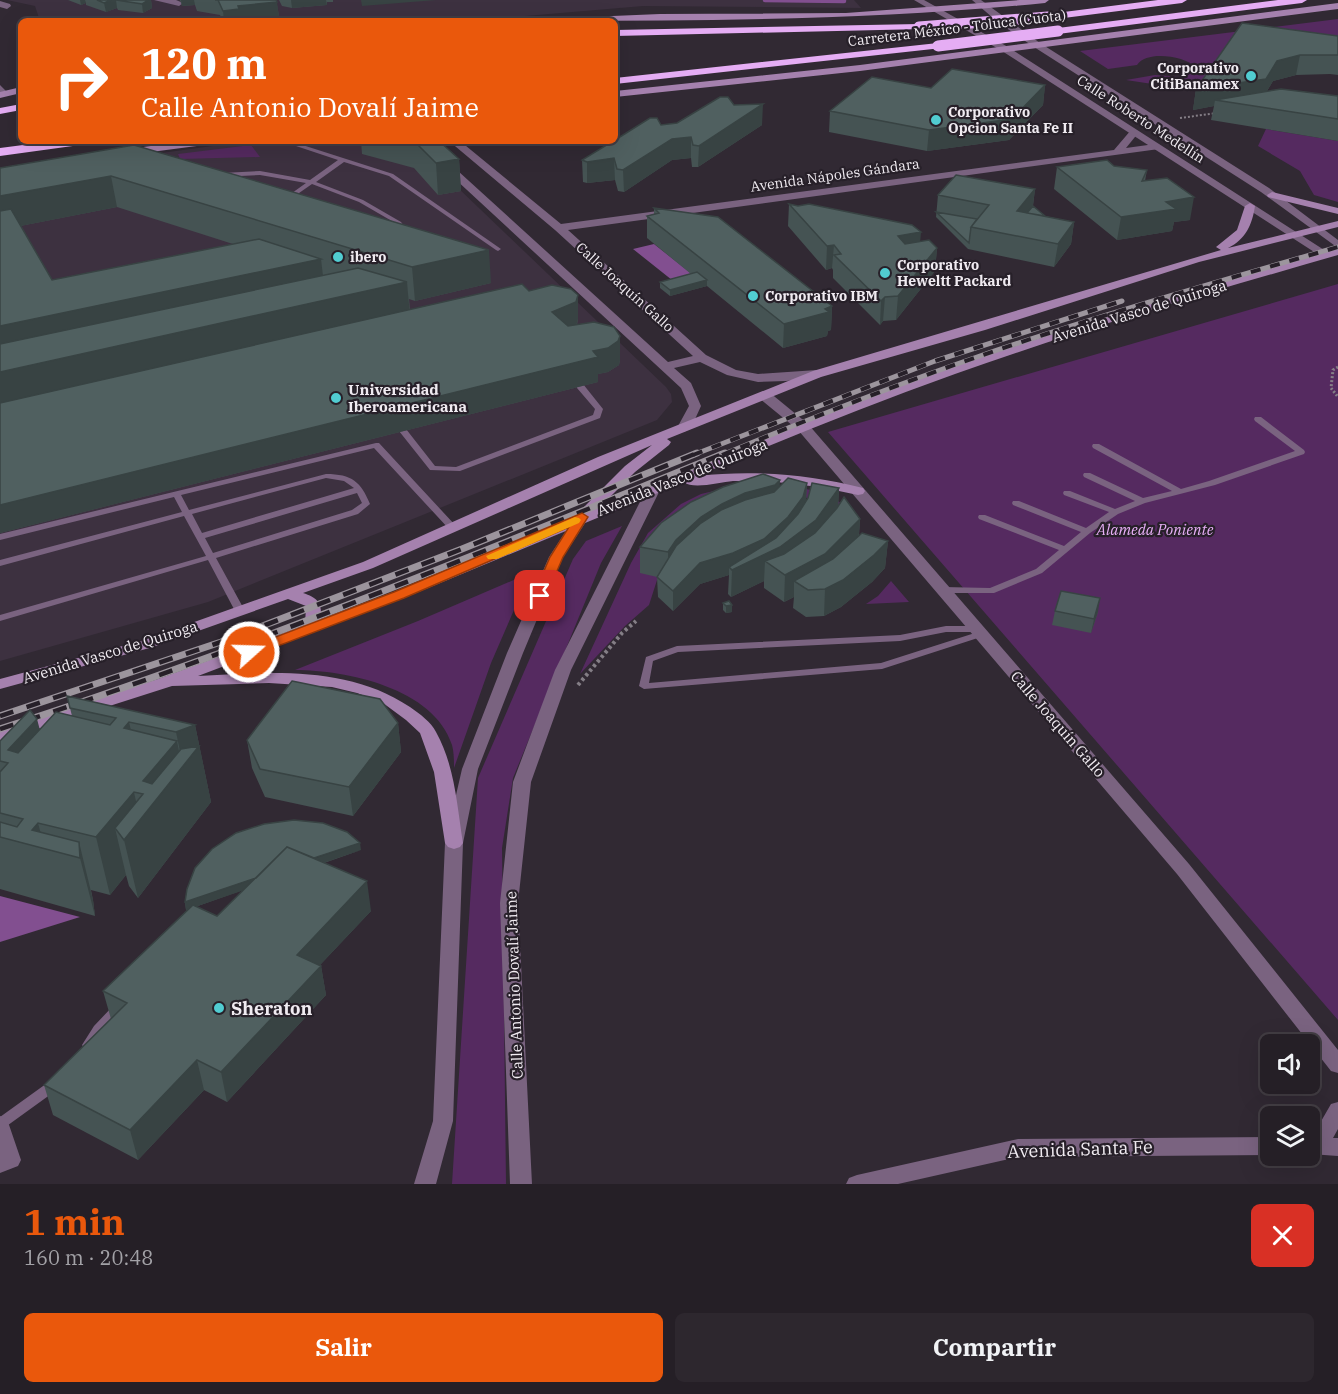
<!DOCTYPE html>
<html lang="es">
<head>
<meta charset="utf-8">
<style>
	:root { --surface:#251f26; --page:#2d272e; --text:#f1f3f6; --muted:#a3a2a7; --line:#423d43; --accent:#ea580c }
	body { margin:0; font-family:"IBM Plex Serif",serif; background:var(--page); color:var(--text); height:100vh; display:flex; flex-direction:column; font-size:22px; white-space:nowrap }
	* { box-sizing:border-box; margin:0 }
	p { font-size:20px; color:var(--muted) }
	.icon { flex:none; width:33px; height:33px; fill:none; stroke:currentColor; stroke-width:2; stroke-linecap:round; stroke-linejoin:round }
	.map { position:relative; height:1184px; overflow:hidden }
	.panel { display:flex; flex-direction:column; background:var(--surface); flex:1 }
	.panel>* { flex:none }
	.top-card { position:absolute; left:18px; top:18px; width:600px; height:126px; border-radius:9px; box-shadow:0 6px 24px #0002,0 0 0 2px var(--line); background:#ea580c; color:#fff; overflow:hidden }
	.fabs { position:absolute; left:1260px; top:1034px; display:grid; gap:12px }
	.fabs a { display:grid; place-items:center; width:60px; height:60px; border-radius:9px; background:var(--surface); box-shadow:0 6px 24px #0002,0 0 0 2px var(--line); font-size:30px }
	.pin { position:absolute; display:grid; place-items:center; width:51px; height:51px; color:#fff; margin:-26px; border-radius:12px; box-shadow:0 3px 9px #0006 }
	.me { position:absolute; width:66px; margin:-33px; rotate:70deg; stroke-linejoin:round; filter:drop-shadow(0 0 4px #0008) }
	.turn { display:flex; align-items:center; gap:21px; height:126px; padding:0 24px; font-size:27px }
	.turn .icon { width:78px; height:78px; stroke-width:2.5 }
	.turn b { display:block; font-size:42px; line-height:51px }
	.round { display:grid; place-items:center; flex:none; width:63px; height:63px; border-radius:9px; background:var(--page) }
	.head { display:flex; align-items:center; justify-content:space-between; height:102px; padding:0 24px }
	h1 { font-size:36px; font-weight:700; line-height:45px; color:var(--accent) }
	.action { display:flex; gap:12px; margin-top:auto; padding:12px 24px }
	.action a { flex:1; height:69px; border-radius:9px; background:var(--accent); color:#fff; font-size:24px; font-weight:700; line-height:69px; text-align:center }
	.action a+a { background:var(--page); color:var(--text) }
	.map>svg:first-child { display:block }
	.built { fill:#3d3140 }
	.green { fill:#552a60 }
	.water { fill:#824f90 }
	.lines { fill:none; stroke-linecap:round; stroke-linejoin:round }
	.stream { stroke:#824f90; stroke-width:4.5 }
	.path-far2 { stroke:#847e86; stroke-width:2; stroke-dasharray:2 2; stroke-linecap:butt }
	.path-far1 { stroke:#847e86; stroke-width:3; stroke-dasharray:2 2; stroke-linecap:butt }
	.path { stroke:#847e86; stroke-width:4; stroke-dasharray:3 3; stroke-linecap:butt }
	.service { fill:#7a6380; fill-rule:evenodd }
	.minor { fill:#7a6380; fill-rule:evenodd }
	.tertiary { fill:#7a6380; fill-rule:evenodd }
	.secondary { fill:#a581ae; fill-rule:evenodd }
	.motorway { fill:#e5adf4; fill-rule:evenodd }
	.rail-far1-casing { stroke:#9c959d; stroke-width:5 }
	.rail-casing { stroke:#9c959d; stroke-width:7 }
	.rail-far1 { stroke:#272029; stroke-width:4; stroke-dasharray:10; stroke-linecap:butt }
	.rail { stroke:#272029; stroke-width:4.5; stroke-dasharray:14; stroke-linecap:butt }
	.motorway-bridge { stroke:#e5adf4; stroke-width:11 }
	.wall { fill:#455353; fill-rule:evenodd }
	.shaded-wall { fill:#384343 }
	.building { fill:#506060; stroke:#384343; stroke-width:1.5 }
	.route { fill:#ea580c; stroke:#983908; stroke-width:1.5 }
	.slow { fill:#f59e0b }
	.poi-dot { fill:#51ccd1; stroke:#272029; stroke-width:2 }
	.labels { text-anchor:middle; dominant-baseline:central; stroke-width:4.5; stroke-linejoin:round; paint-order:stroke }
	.far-street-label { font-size:14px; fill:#f0ebf1; stroke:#272029 }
	.far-poi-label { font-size:14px; font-weight:bold; fill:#f0ebf1; stroke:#272029; text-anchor:start }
	.street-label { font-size:15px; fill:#f0ebf1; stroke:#272029 }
	.poi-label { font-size:15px; font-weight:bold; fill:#f0ebf1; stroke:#272029; text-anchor:start }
	.park-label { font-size:15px; font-style:italic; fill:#e8aff7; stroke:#272029 }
	.near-poi-label { font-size:18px; font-weight:bold; fill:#f0ebf1; stroke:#272029; text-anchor:start }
	.near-street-label { font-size:18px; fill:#f0ebf1; stroke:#272029 }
</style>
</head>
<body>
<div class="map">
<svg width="1338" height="1184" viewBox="0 0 1338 1184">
	<rect width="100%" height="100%" fill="#312933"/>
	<!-- built -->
	<path class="built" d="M7,0H854L861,8L643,6L466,21H74L63,19L40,21L35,6Z
		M249,141H409L666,387L671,394L672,402L657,420L208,602L0,661V175Z"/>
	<!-- green -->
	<path class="green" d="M1338,19V57L1239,42L1205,92L1126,80L1155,75L1179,77L1196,71V67C1184,56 1147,50 1137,65L1108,69L1080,51Z
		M1266,129L1338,141V202L1314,195L1300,171L1258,146Z
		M251,145L260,157L180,159L178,154Z
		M1338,284V1020L828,432Z
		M768,485C804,486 835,492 860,519L808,498L793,496L658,577L649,605L625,626L580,674L631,563L648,533L681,504L701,494L722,489Z
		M622,526L601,563L513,778L502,848L506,1184H452L478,778L573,559L586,541Z
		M530,573L491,663L454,768C454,761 454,752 452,745C434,688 346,670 295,670L418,621Z
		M891,581L909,602L866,604L878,596Z"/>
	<!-- water -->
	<path class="water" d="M654,244L697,278L677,284L633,249Z
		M0,896L80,917L0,942Z"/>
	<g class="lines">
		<!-- stream -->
		<path class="stream" d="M765,0L844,1"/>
		<!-- path-far2 -->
		<path class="path-far2" d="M1180,118L1217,113"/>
		<!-- path-far1 -->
		<path class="path-far1" d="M1338,367L1333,370L1331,388L1338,397"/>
		<!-- path -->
		<path class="path" d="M578,685L622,633L636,621"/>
		<!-- service -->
		<path class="service" d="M281,141H290L393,174L501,249L498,251L496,250L389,176L344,162L316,182L363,200L401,222L421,249L420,250H416L182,177L185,175L260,171L310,180L338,160ZM260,175L306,183L285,198V200H289L312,184L359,202L397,224L412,245L196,178Z
			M577,384H583L603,409L600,418L460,471L430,470L399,431L400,429H406L435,466L456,467L593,415L595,409L577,388Z
			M1255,417H1261L1304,450L1305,452L1304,454L1215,485L1145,503L1118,514L1090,533L1042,573L994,593H943L939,590L943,587L990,588L1036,569L1059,550L979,519L978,517L979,515H985L1064,546L1081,532L1013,505L1012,503L1013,501H1019L1086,528L1109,512L1064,495L1063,493L1064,491H1070L1115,509L1135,501L1084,477L1083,475L1084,473H1090L1143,498L1172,491L1093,448L1092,446L1093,444H1099L1181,489L1209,481L1295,451L1255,421L1254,419Z
			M376,443H379L455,525L456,527L455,529H449L374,448L181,495L189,510L326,474C352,474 361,482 370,504L358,514L216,558L245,611L243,613H237L235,611L208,560L0,621V615L206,556L184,516L0,566V560L182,512L174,497L0,540V534ZM326,478L344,481L354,488L202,533L192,514ZM357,493L362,503L352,510L213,553L205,538Z
			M946,626H976L981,629L976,632H946L900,641L678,652L653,661L649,683L881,663L978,632L981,631L986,634L984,636L882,669L644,689L639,686L646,657L677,646L900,635Z
			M117,1004L121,1006L123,1009L121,1012L102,1032L92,1048L88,1050L84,1048L82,1045L94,1026L113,1006Z
			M54,1080L58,1081L60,1085L58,1089L4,1128L0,1129V1117L50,1081Z"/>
		<!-- minor -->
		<path class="minor" d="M154,0H176L183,3L179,6Z
			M0,1L10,4L11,6L7,9L0,7Z
			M0,85L9,94L7,96L0,95Z
			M1134,129L1139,132L1126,148L1155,144L1160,147L1159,149L568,230L706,355L736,370L758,374L817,370L823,374L821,377L786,381L758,382L727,375L700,362L674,368L691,383L701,406L691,428L684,432L677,428L689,406L681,388L414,141H425L668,362L693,356L555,230L449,141H460L561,224L1114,150L1131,130Z
			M0,1116L7,1119L21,1160L18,1166L0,1173Z"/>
		<!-- tertiary -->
		<path class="tertiary" d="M914,0H924L1008,47L1332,255L1326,258L1322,257L1002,51Z
			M972,0H981L1040,43L1269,188L1338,240V248L1261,192L1034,47L999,23Z
			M764,391L769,392L808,424L1189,864L1338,1050V1073L1331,1071L1177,874L798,430L759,398L758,395Z
			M653,486L660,490L571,670L531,782L518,903L532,1184H510L500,903L513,782L555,670L646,490Z
			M582,513L589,517L563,557L523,653L478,769L463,843L453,1121L436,1184H414L433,1121L445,843L462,769L507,653L549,557L577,514Z
			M1338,1102V1129L1333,1138H1338V1156L1310,1154V1138L1312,1137L1331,1104Z
			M1270,1137V1155L1018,1157L898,1184H846L849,1178L857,1175L1018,1139Z"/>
		<!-- secondary -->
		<path class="secondary" d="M1020,0H1049L1045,3C884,19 722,21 561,21L565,18L660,14L846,13Z
			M1338,3V9L860,71L615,97V91L860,65Z
			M21,87V93L0,98V92Z
			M189,141H217L212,144L128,155L123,152L128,149Z
			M1272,192L1338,208V214L1268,197L1267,195Z
			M1250,203L1255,206C1252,225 1246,239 1228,248L1338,221V227L1199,262L985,330L821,377L667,439L671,442L669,445L635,472L601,506L798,424L947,368L1159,300L1338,248V255C1210,292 1081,329 955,374C868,405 782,440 697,476C753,470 808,474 863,488L865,491L863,494L858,495C817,486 776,480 733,481C720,482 693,490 684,482L404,598L198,676C269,672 348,665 410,707C420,714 431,722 436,732C455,766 457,806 463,843L460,847L454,849L448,847L445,843L434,772L420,733L406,720L383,703L357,693L332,687L269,683L172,686L0,741V730L158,679L305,625L306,606L288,599L153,647L0,689V679L141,641L363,562L598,457L813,371L1221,250L1216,247L1237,230L1245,206ZM652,445L625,466L580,511L579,515L394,592L321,619C322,603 318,598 303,593L373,568Z"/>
		<!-- motorway -->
		<path class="motorway" d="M1158,0H1187L1182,3L1048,20L1043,17L1048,14Z
			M1278,0H1307L1302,3L1058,34L1053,31L1058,28Z
			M919,24L923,25V29L615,36V30Z
			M938,43L943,46L942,48L615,84V78Z
			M21,104V110L0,114V108Z
			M54,141H86L80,145L0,156V148Z"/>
		<!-- rail-far1 casing -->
		<g class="rail-far1-casing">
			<path id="rail-far1" d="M693,455L935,361L1122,301
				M722,455C806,420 890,387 977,357C1096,316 1217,282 1338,247"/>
		</g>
		<!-- rail casing -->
		<g class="rail-casing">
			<path id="rail" d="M0,716L221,642L462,549L697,453
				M0,729C247,650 485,551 725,453"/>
		</g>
		<!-- rail-far1 -->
		<use href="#rail-far1" class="rail-far1"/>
		<!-- rail -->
		<use href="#rail" class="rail"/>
		<!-- motorway-bridge -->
		<path class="motorway-bridge" d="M919,27L1048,17
			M938,46L1058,31"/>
	</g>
	<!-- wall -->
	<path class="wall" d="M68,0H151L152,8L143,13L118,10L117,8L106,12L86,5V3L81,5Z
		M180,0H276L279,16L240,21H223L220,15L197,11L195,5L182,6Z
		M279,0H333V2H327V5L292,8L282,6Z
		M1338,36V75L1330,74L1296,75L1273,81L1267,91L1338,96V141L1211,120L1214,106L1193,110L1196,89Z
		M1045,85L1043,105L1009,140L927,151L829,132L830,111L931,88Z
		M734,105L762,125L698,167H692L691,158L672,160L624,192L618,191L615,180L587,183L583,182L582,160L661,125L677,123Z
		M361,141H439L459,159L461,191L438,195L414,168L362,154Z
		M134,145L491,283L415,301L409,299L410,310L529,291L578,295V319L577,325L620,360L619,365L608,372L598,374V382L0,533V168ZM117,207L233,244L52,280L20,226Z
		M1114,166L1147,170L1145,181L1190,220L1174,222L1172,231L1117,240L1054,189L1057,167Z
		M1035,189L1033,206L1045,216L1074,222L1071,244L1054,267L968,249L936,217L938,195Z
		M789,204L920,242L937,248L935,271L896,320L883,321L880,325L833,278V270L832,268L826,270L788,226Z
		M654,208L832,306L831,330L828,331L827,336L783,348L707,286L670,296L660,288V282L691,274L647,238V216L654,214Z
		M807,483L806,500L839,488L838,507L860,519L859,536L888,541L885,568L872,582L841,607L824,616L806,617L793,608L794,597L784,602L764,588V581L731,597L728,594L729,575L700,584L673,611L658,597L657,577L640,573V547L780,487Z
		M723,603L732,612L726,613L723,610Z
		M1055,611L1098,612L1091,633L1052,625Z
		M67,696L195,725L211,802L138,898L129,886L126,875L110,895L91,890L93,900L95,916L0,889V741L40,729L72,716Z
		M398,723L401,752L353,816L265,797L252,768L247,740Z
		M361,850L324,863L371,911L320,965L321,966L326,995L227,1102L204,1090L138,1160L53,1115L44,1085L111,1019L103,991L189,909L186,910L185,902ZM243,890L217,916L195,907Z"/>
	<!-- shaded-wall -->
	<path class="shaded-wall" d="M80,0H85L86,3L81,5Z
		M111,0H118H116L117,8L106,12L104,3Z
		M148,0H151L152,8L143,13L142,4Z
		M181,0H194L195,5L182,6Z
		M291,0H326L327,5L292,8Z
		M361,0H436L362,6Z
		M277,2L279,16L240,21H224L223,11L238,6Z
		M1300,55L1296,75L1273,81L1262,99L1215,100L1214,106L1193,110L1196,89L1277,61Z
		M1045,85L1043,105L1009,140L927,151L929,130Z
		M763,104L762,125L698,167L699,146Z
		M691,137V158L672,160L624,192L623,170L672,139Z
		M614,158L615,180L587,183V162Z
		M459,159L461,191L438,195L436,163Z
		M111,176L117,207L0,230V196Z
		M1035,189L1032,212L1019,228L1017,211Z
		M1194,197L1190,220L1174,222L1172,231L1117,240L1121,217L1166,202Z
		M1074,222L1071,244L1054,267L1058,244Z
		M921,232L919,255L896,259L898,236Z
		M834,245L832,268L826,270L827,246Z
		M937,248L935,271L896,320L898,296Z
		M489,250L491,283L415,301L412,267Z
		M321,259L325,293L0,363V326Z
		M707,280V286L670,296V290Z
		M407,282L410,316L0,410V372Z
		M578,295V319L576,326L553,336L552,312Z
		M885,297L883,321L880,325L881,301Z
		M832,306L831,330L828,331L827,336L783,348L784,324Z
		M620,336V360L619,365L608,372L598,374V382L0,533V505L593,351Z
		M780,480L779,506L668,579V552L676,540L701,517L722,504L745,493Z
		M807,483L806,503L839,488L838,514L814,547L765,561L764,581L731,597L732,570L729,567V575L700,584L673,611V591L700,563Z
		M860,519L858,545L794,581V597L784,602L785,575Z
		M888,541L885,568L872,582L841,607L824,616L825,589Z
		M1100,598L1098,612L1091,633L1094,619Z
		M732,605V612L726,613V606Z
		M37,719L52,776L8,750Z
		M129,722L142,778L124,728Z
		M398,723L401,752L353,816L349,787Z
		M195,725L211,802L138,898L124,840L115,828L126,875L110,895L96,837L134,792L140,820L149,809L143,781L177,741L182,767L183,766L176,732Z
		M38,823L45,849L32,830Z
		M79,842L93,900L95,916L80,858Z
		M360,843L361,850L186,910L185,902Z
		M367,881L371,911L302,984L297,955Z
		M321,966L326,995L227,1102L221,1072Z
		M197,1060L204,1090L138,1160L130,1130Z"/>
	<!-- building -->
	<path class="building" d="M97,0H111L104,3Z
		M116,0H148L142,4Z
		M215,0H276L277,2L238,6L239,9L223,11L218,0Z
		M1242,23L1338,36V55H1300L1277,61L1266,79L1196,89Z
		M952,69L1045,85L1012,119L929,130L830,111L872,77L931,88Z
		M1281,89L1338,96V119L1215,100Z
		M720,97H728L734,105L763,104L699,146L693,145L691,137L672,139L623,170L617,169L614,158L587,162L582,160L613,141H615V140L650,118H657L661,125L677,123Z
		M414,141H439L459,159L436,163Z
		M134,145L489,250L412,267L111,176L0,196V168Z
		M1107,160L1114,166L1147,170L1142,181L1167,178L1194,197L1166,202L1176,209L1121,217L1057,167Z
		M956,175L1035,189L1017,211L1074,222L1058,244L971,227L989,205L938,195Z
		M789,204L798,206L809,204L912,225L921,232L898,236L905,244L929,240L937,248L898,296L885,297L881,301L834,255L841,254L834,245L827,246Z
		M1033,206L1045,216L1027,213Z
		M654,208L718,217L832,306L825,309L829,312L784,324L647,216L659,213Z
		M11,209L52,280L259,239L321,259L0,326V211Z
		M936,212L977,219L971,227L969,243Z
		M358,268L407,282L0,372V344Z
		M697,272L707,280L670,290L660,282Z
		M522,284L529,291L552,285L571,289L578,295L576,302L552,312L568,326L594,322L614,327L620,336L618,341L608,348L593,351L598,357L0,505V403Z
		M763,474L780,480L775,485L745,493L722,504L701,517L676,540L668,552L640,547L661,523L691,502L723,487Z
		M788,478L807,483L803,497L788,517L764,539L733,553L700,563L673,591L657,577L676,546L701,523L721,510L745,500L774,492Z
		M812,483L839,488L816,520L780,547L732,570L729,567L776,538L798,514L808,498Z
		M844,497L860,519L825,554L785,575L765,561L784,554L815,533L837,508Z
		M862,533L888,541L874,555L843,580L825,589L808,590L794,581L833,559Z
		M1061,591L1100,598L1094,619L1055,611Z
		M729,601L732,605L726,606L723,603Z
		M292,681L380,699L398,723L349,787L260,769L247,740Z
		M67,696L195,725L176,732L129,722L124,728L177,741L143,781L152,784L181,749L199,746L124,840L115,828L143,794L134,792L96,837L38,823L32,830L79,842L80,858L0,837V822L17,827L23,819L0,813V772L8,763L0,761V741L30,710L37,719L8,750L18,753L56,712L110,725L116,718L70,708Z
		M294,820L323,823L347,832L360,843L314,858L287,847L256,878L185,902L187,889L195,868L212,849L236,833L264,824Z
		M287,847L367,881L297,955L321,966L221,1072L197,1060L130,1130L44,1085L127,1003L103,991L193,905L217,916Z"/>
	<!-- route -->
	<path class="route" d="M582,513L588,517L563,557L545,599H535L533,596L550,557L569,527L404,598L254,655H244L242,652L244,649L394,592Z"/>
	<!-- slow -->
	<path class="slow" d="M575,517L579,518L581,520L579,523L497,559H488L486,556Z"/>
	<!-- markers -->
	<g class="poi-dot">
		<circle cx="1251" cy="76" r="6"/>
		<circle cx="936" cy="120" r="6"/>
		<circle cx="338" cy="257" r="6"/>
		<circle cx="885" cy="273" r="6"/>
		<circle cx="753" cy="296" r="6"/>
		<circle cx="336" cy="398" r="6"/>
		<circle cx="219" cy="1008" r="6"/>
	</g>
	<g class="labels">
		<!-- far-street labels -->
		<g class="far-street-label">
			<text transform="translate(957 28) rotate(-7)">Carretera México - Toluca (Cuota)</text>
			<text transform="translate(1141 119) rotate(33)">Calle Roberto Medellín</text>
			<text transform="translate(835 175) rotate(-8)">Avenida Nápoles Gándara</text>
			<text transform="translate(625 287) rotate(42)">Calle Joaquín Gallo</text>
		</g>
		<!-- far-poi labels -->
		<g class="far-poi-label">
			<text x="1239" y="68" text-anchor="end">Corporativo<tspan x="1239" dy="16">CitiBanamex</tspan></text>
			<text x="948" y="112">Corporativo<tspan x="948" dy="16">Opcion Santa Fe II</tspan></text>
			<text x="350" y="257">ibero</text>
			<text x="897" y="265">Corporativo<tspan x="897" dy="16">Heweltt Packard</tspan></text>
			<text x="765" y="296">Corporativo IBM</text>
		</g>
		<!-- street labels -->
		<g class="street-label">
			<text transform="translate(1139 311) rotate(-17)">Avenida Vasco de Quiroga</text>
			<text transform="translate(682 477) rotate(-22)">Avenida Vasco de Quiroga</text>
			<text transform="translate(110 652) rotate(-17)">Avenida Vasco de Quiroga</text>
			<text transform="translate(1058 724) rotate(49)">Calle Joaquín Gallo</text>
			<text transform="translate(514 985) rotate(-92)">Calle Antonio Dovalí Jaime</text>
		</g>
		<!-- poi labels -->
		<g class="poi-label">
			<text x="348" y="389">Universidad<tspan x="348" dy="17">Iberoamericana</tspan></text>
		</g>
		<!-- park labels -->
		<g class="park-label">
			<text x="1155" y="529">Alameda Poniente</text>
		</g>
		<!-- near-poi labels -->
		<g class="near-poi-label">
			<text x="231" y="1008">Sheraton</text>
		</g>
		<!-- near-street labels -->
		<g class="near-street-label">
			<text transform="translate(1080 1149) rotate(-2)">Avenida Santa Fe</text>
		</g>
	</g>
</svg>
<div class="fabs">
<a><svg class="icon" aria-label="sound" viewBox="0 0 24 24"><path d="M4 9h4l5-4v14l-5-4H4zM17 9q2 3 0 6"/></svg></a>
<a><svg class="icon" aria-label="layers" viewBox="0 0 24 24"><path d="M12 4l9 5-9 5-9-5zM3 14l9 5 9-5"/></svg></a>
</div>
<div class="pin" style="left:540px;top:596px;background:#d93025"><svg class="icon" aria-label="arrive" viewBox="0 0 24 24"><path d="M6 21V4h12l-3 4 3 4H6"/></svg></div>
<svg class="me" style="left:249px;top:652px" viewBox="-20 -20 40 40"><circle r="17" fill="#ea580c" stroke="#fff" stroke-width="3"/><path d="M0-11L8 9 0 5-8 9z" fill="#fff"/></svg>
<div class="top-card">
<div class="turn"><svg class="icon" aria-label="right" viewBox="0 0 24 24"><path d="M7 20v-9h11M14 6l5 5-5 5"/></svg><div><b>120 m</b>Calle Antonio Dovalí Jaime</div></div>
</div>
</div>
<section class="panel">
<div class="head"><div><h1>1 min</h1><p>160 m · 20:48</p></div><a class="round" style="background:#d93025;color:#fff"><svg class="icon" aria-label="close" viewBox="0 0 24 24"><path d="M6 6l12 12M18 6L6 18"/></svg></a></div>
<div class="action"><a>Salir</a><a>Compartir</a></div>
</section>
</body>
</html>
